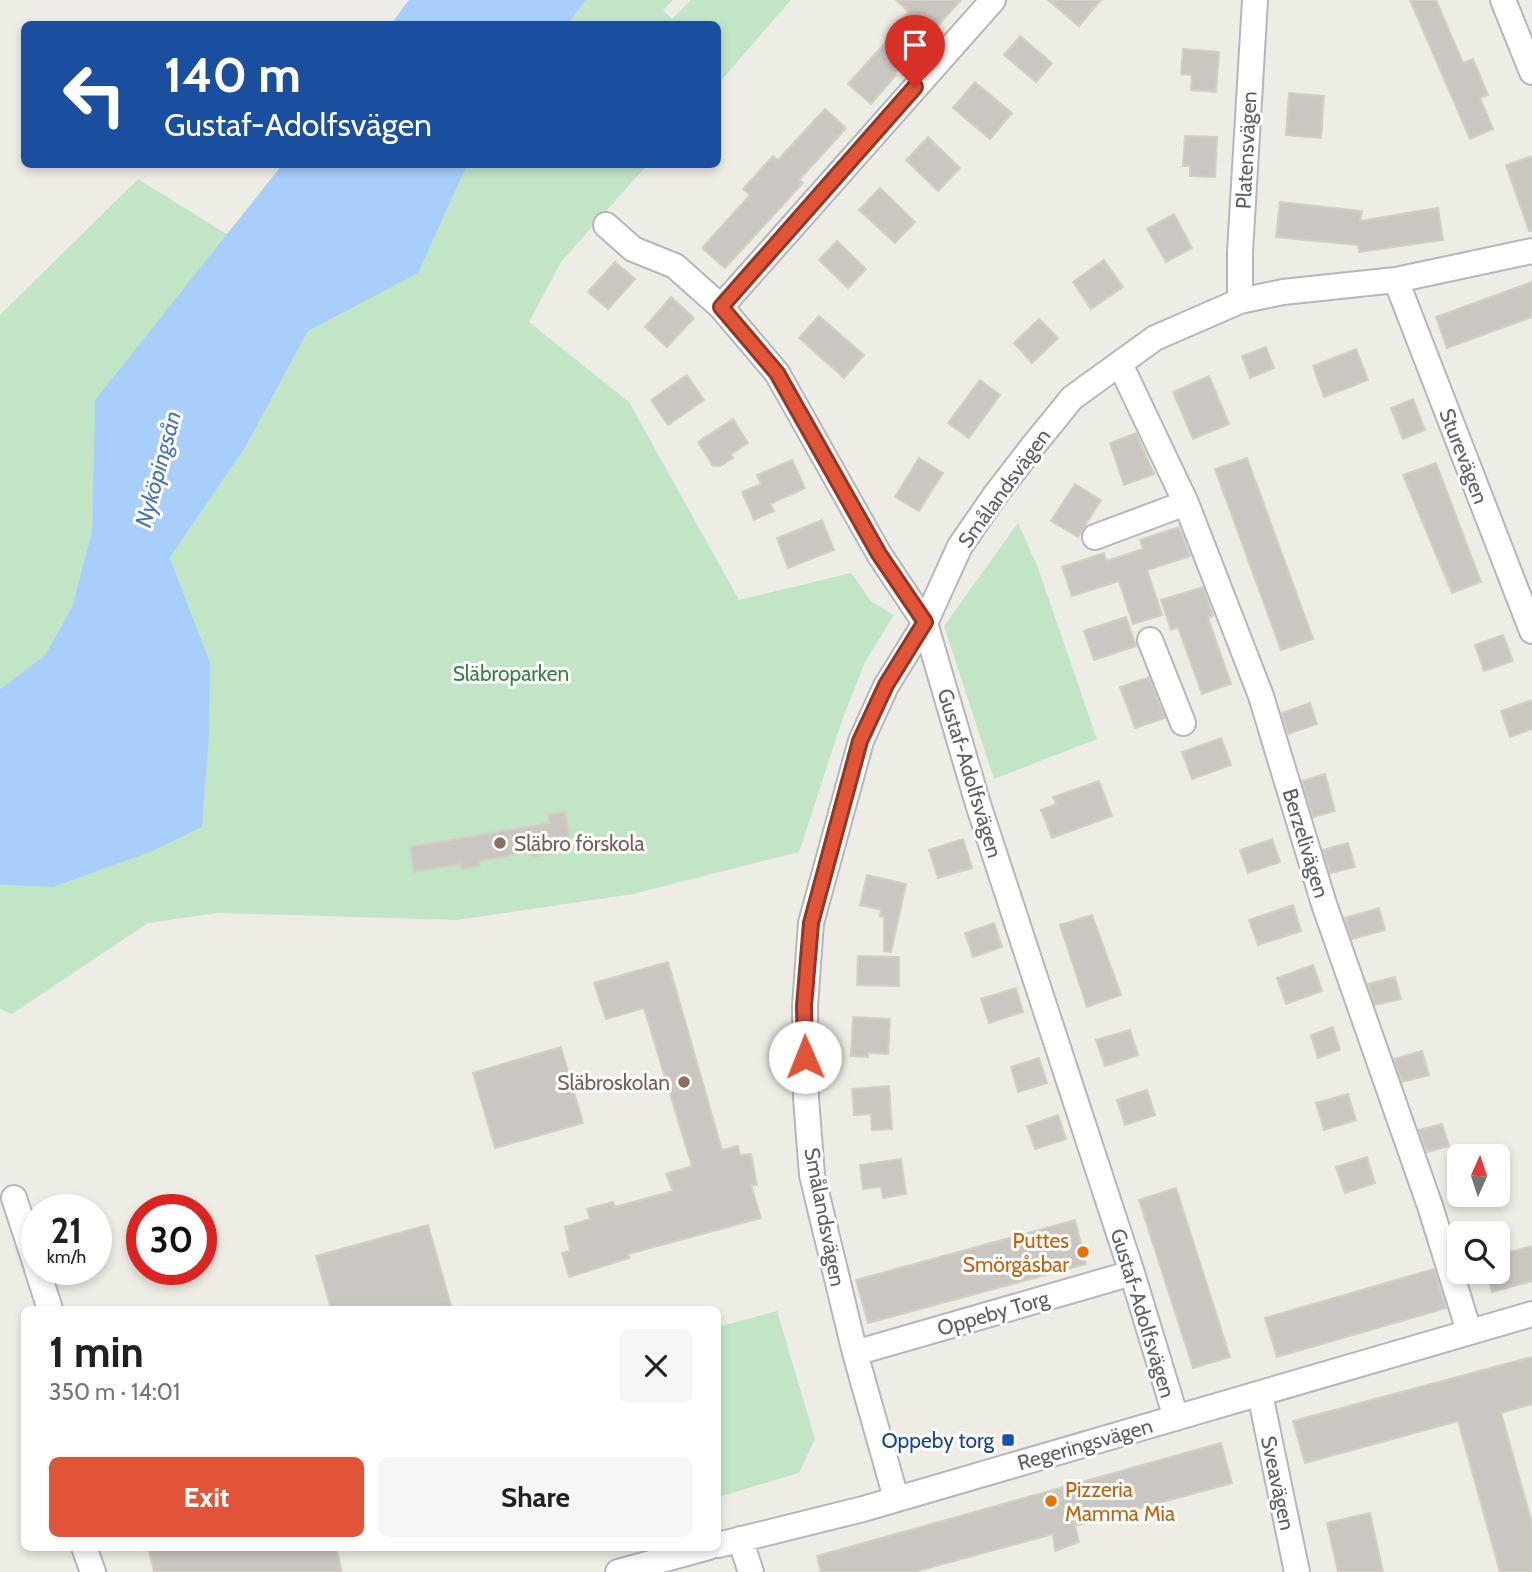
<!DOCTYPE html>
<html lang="en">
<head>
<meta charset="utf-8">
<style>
	:root { --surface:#fff; --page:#f6f6f6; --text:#202124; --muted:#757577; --accent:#e15438 }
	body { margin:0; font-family:Cabin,sans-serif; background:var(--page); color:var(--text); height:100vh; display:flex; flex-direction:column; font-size:26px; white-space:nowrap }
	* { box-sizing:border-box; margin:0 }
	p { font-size:23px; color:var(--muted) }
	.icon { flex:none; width:38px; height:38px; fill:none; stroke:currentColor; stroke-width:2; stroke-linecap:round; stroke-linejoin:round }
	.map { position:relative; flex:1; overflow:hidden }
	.panel { position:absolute; left:21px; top:1306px; width:700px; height:245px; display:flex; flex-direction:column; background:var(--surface); border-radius:10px; box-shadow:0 4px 10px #0003 }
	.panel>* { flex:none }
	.hud { position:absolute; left:21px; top:21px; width:700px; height:147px; border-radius:10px; box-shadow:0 4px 10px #0003; background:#1a4fa0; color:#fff; overflow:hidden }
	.needle { width:46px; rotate:3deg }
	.fabs { position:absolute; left:1447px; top:1144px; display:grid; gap:14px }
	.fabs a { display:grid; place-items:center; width:63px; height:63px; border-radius:10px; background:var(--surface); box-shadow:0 4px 10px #0003; font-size:35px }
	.speed { position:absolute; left:21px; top:1194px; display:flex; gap:14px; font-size:35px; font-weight:700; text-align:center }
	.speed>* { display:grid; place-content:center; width:91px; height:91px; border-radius:50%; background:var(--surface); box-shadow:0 4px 10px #0003; line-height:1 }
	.speed small { font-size:18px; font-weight:400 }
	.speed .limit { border:10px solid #d22; background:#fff; color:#111 }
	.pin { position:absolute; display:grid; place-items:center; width:60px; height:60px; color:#fff; margin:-72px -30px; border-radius:50% 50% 50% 0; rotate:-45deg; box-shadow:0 0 7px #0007 }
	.pin .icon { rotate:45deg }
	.me { position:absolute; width:77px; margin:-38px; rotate:359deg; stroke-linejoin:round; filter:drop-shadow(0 0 5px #0008) }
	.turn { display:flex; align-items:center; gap:24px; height:147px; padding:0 28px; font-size:32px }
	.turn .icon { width:91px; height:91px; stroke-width:2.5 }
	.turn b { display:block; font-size:49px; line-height:60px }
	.round { display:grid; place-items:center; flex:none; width:74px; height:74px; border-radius:10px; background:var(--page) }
	.overview { display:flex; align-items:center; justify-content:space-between; height:119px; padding:0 28px }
	h1 { font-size:42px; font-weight:700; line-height:52px }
	.action { display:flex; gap:14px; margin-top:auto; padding:14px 28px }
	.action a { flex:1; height:80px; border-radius:10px; background:var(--accent); color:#fff; font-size:28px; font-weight:700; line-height:80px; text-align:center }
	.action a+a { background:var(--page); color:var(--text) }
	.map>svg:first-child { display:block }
	.green { fill:#c2e5c5 }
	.water { fill:#a8cffb }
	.building { fill:#cac7c2; stroke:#d3cfc3; stroke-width:2 }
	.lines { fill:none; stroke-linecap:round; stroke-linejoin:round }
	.minor-casing { stroke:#b5b6bb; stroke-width:28 }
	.minor { stroke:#fff; stroke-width:24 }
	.route-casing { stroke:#923724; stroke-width:18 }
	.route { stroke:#e15438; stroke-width:12 }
	.education-dot { fill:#8d6e63; stroke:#fff; stroke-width:2.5 }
	.food-dot { fill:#e8710a; stroke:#fff; stroke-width:2.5 }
	.transit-dot { fill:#1a4fb4; stroke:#fff; stroke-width:2.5 }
	.labels { text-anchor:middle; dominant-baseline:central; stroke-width:6; stroke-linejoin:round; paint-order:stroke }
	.street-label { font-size:21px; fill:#5c5f64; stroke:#fff }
	.park-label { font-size:21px; fill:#388041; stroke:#fff }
	.education-label { font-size:21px; fill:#785e54; stroke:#fff; text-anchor:start }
	.food-label { font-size:21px; fill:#c56008; stroke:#fff; text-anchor:end }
	.transit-label { font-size:21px; fill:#164399; stroke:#fff; text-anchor:end }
	.water-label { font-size:23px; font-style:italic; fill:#4874b5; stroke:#fff }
</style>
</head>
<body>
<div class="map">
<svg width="1532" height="1572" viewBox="0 0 1532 1572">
	<rect width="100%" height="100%" fill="#eeede5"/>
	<!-- green -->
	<path class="green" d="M586,0H673L663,10L672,19L691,0H791L718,84V24H568Z
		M463,165H647L561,262L529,322L629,402L739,600L851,573L872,602L894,615L865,662L843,718L799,852L633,894L457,920L218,913L148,923L12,1014L0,1009V885L53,887L210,662L170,558L246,446L308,331Z
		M138,179L228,235L95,400L92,531L72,607L45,655L0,689V315Z
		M1018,523L1038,568L1097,739L994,779L944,626Z
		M777,1311L815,1439L799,1473L718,1497V1327Z"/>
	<!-- water -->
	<path class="water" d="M409,0H586L568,24H391Z
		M282,165H467L418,273L308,331L246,446L170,558L210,662L209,736L202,827L150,852L53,887L0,885V689L45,655L72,607L92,531L95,400Z"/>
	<!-- building -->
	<path class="building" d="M896,0H961L894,74L896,75L871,104L848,84L894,33L891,31L909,12Z
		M1048,0H1101L1079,26Z
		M1410,0H1436L1463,63L1473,59L1488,95L1480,98L1493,129L1470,139Z
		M1020,36L1052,63L1036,82L1004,55Z
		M1183,49L1219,52L1216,92L1191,90L1192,75L1181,74Z
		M975,82L1012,113L990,139L953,108Z
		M1289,93L1324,96L1321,138L1286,135Z
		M825,109L846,128L799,180L803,183L725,268L702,248L750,195L743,189L773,156L778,160Z
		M1185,136L1217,137L1215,177L1190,176V166H1183Z
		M928,137L960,168L938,191L906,160Z
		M1532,156V231H1529L1506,165Z
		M880,188L915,222L895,243L859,210Z
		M1280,202L1362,211L1360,221L1438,208L1443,240L1359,252L1358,245L1276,237Z
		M1174,214L1192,248L1166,262L1147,229Z
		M837,241L866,269L848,288L819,260Z
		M1104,260L1123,287L1091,309L1073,282Z
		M615,262L635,279L608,309L588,292Z
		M1532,282V317L1447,348L1436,317Z
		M671,297L694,318L667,347L645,327Z
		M819,316L864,355L844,378L799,338Z
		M1039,319L1058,338L1032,363L1014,343Z
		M1266,347L1274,368L1250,378L1242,356Z
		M1356,349L1368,380L1324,397L1313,366Z
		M687,375L704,400L668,425L651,400Z
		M1209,376L1229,424L1193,439L1173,392Z
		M980,380L1000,395L969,438L948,423Z
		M1413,399L1425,430L1403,439L1391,408Z
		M733,419L748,443L731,454L733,458L720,466H713L698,442Z
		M1136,433L1154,474L1124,485L1110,443Z
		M919,458L943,473L919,511L895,497Z
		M1247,458L1313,639L1281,650L1215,469Z
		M792,460L805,488L770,504L774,511L754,520L742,492L761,484L757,475Z
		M1436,463L1481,582L1452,593L1403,475Z
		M1075,484L1101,500L1078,537L1051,521Z
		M822,520L834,550L788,568L777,538Z
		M1179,527L1190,556L1147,570L1162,615L1133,624L1119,581L1072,596L1062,567L1104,553L1106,561L1143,549L1140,540Z
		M1203,587L1213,616L1208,618L1231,684L1202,694L1178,627L1171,630L1161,600Z
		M1126,617L1136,646L1094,660L1084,631Z
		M1503,635L1513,661L1484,671L1475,645Z
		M1149,677L1165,718L1135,728L1120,687Z
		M1532,700V729L1510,737L1501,711Z
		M1310,703L1317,724L1288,734L1282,713Z
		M1221,738L1231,765L1192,779L1182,752Z
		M1325,774L1335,811L1313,817L1302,781Z
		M1099,781L1112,816L1052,838L1041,810L1056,804L1053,797Z
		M565,812L570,841L553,844L554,853L533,857L532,852L479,861L480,866L461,869V864L414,872L410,847L550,823L548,815Z
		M963,839L972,868L938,878L929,850Z
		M1272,839L1280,862L1248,873L1240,850Z
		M1348,843L1355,867L1330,873L1323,850Z
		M867,875L906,884L891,952L884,951V917L880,916L881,910L860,905Z
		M1293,905L1301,931L1258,945L1249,920Z
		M1379,908L1385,930L1352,939L1345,918Z
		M1092,915L1121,995L1087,1007L1060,925Z
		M994,923L1002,947L973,957L965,933Z
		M858,956L899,957V986L857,985Z
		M668,962L722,1150L738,1146L740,1155L751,1154L757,1185H751L761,1218L628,1254L629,1258L569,1277L562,1253L570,1251L565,1227L590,1219L587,1209L613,1202L615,1207L673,1191L666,1174L692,1166L644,1008L606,1019L594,983Z
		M1313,965L1322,991L1286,1004L1277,978Z
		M1395,977L1401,999L1375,1005L1368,984Z
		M1016,988L1023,1012L989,1023L981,999Z
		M853,1017L890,1019L888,1054L868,1053V1057L851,1056Z
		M1333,1027L1340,1050L1318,1058L1311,1035Z
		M1130,1030L1138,1055L1105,1066L1096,1040Z
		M561,1047L583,1123L495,1148L473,1073Z
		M1422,1051L1429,1075L1402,1082L1394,1059Z
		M1039,1058L1047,1083L1018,1092L1011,1067Z
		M889,1086L892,1129L872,1130L871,1114L854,1115L852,1089Z
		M1147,1090L1155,1115L1125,1125L1117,1100Z
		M1348,1094L1356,1120L1324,1130L1316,1103Z
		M1058,1115L1066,1139L1035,1149L1027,1126Z
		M1442,1124L1449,1146L1427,1152L1419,1130Z
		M1367,1157L1375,1183L1345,1193L1336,1167Z
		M901,1159L906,1194L883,1198L881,1187L863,1189L860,1165Z
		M1176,1188L1230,1357L1193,1368L1139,1200Z
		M1075,1220L1086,1264L868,1323L856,1280Z
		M428,1225L452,1309H331L316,1256Z
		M1532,1246V1281L1492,1292L1487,1272H1498V1255Z
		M1434,1269L1446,1308L1277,1357L1265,1318Z
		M1532,1357V1404L1501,1413L1532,1523V1572H1500L1458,1421L1305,1463L1293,1421Z
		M1221,1443L1232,1483L1075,1526L1079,1542L1055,1551L1053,1534L914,1572H821L817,1556Z
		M1370,1513L1383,1572H1338L1327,1523Z
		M148,1547H336L342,1572H154Z"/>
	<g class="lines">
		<!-- minor casing -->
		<g class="minor-casing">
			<path id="minor" d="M1503,0L1532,72
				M606,225L633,249L675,266L721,307L777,373L879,554L925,623L978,804L1132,1273L1176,1418
				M1396,280L1532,631
				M1240,301V252L1255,0
				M721,307L993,0
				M1120,364L1186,503L1261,696L1324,904L1430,1206L1469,1331
				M1095,537L1186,503
				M1150,640L1183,723
				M14,1198L37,1268
				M37,1269L50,1309
				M855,1353L1132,1273
				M1260,1394L1297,1572
				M896,1498L855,1353L812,1175L806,1098L805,1006L811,923L861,741L886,686L925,623L960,546L996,494L1033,446L1072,398L1155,338L1240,301L1283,292L1396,280L1532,251
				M740,1539L751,1572
				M718,1545L863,1509L1532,1314
				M84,1547L93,1572
				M618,1572L709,1547"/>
		</g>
		<!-- minor -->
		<use href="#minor" class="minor"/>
	</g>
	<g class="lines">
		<!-- route casing -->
		<g class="route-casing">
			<path id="route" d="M805,1057L804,1006L811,923L860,741L886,685L925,622L879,554L777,373L721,307L915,87"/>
		</g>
		<!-- route -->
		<use href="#route" class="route"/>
	</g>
	<!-- markers -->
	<g class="education-dot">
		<circle cx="500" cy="843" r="7"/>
		<circle cx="684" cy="1082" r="7"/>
	</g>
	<g class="food-dot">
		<circle cx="1083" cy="1252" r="7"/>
		<circle cx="1051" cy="1501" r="7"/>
	</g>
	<rect class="transit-dot" x="1001" y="1433" width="14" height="14" rx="3.5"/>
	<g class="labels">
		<!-- street labels -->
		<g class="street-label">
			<text transform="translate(1246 150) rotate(-87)">Platensvägen</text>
			<text transform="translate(1464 456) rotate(69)">Sturevägen</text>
			<text transform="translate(1004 488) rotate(-54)">Smålandsvägen</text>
			<text transform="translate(970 773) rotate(73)">Gustaf-Adolfsvägen</text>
			<text transform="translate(1306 843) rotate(73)">Berzelivägen</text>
			<text transform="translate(825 1217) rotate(79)">Smålandsvägen</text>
			<text transform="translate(993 1313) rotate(-16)">Oppeby Torg</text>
			<text transform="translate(1143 1313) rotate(73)">Gustaf-Adolfsvägen</text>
			<text transform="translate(1085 1444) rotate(-16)">Regeringsvägen</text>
			<text transform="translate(1278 1483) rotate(78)">Sveavägen</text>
		</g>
		<!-- park labels -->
		<g class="park-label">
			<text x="511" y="673">Släbroparken</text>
		</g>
		<!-- education labels -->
		<g class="education-label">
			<text x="514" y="843">Släbro förskola</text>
			<text x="670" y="1082" text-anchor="end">Släbroskolan</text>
		</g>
		<!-- food labels -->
		<g class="food-label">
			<text x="1069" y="1240">Puttes<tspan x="1069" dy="24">Smörgåsbar</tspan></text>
			<text x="1065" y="1489" text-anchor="start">Pizzeria<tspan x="1065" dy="24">Mamma Mia</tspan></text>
		</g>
		<!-- transit labels -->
		<g class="transit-label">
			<text x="994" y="1440">Oppeby torg</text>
		</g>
		<!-- water labels -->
		<g class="water-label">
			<text transform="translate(158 469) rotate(-75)">Nyköpingsån</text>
		</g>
	</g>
</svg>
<div class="fabs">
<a><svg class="needle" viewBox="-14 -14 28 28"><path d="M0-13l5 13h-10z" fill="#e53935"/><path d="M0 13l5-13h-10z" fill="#757577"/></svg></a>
<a><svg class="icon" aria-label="search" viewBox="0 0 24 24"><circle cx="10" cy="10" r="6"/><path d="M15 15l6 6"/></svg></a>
</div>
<div class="speed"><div>21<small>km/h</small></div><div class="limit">30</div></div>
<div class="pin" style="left:915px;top:87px;background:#d93025"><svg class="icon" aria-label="arrive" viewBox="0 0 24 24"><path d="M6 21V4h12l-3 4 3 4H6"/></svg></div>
<svg class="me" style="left:805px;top:1057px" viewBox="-20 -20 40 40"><circle r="19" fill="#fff"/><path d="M0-13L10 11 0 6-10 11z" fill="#e15438"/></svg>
<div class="hud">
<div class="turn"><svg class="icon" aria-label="left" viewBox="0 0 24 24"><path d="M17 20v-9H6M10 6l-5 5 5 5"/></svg><div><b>140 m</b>Gustaf-Adolfsvägen</div></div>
</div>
<section class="panel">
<div class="overview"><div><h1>1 min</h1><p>350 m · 14:01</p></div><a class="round"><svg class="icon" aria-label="close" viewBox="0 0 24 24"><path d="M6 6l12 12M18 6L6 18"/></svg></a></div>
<div class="action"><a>Exit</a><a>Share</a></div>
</section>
</div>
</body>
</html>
